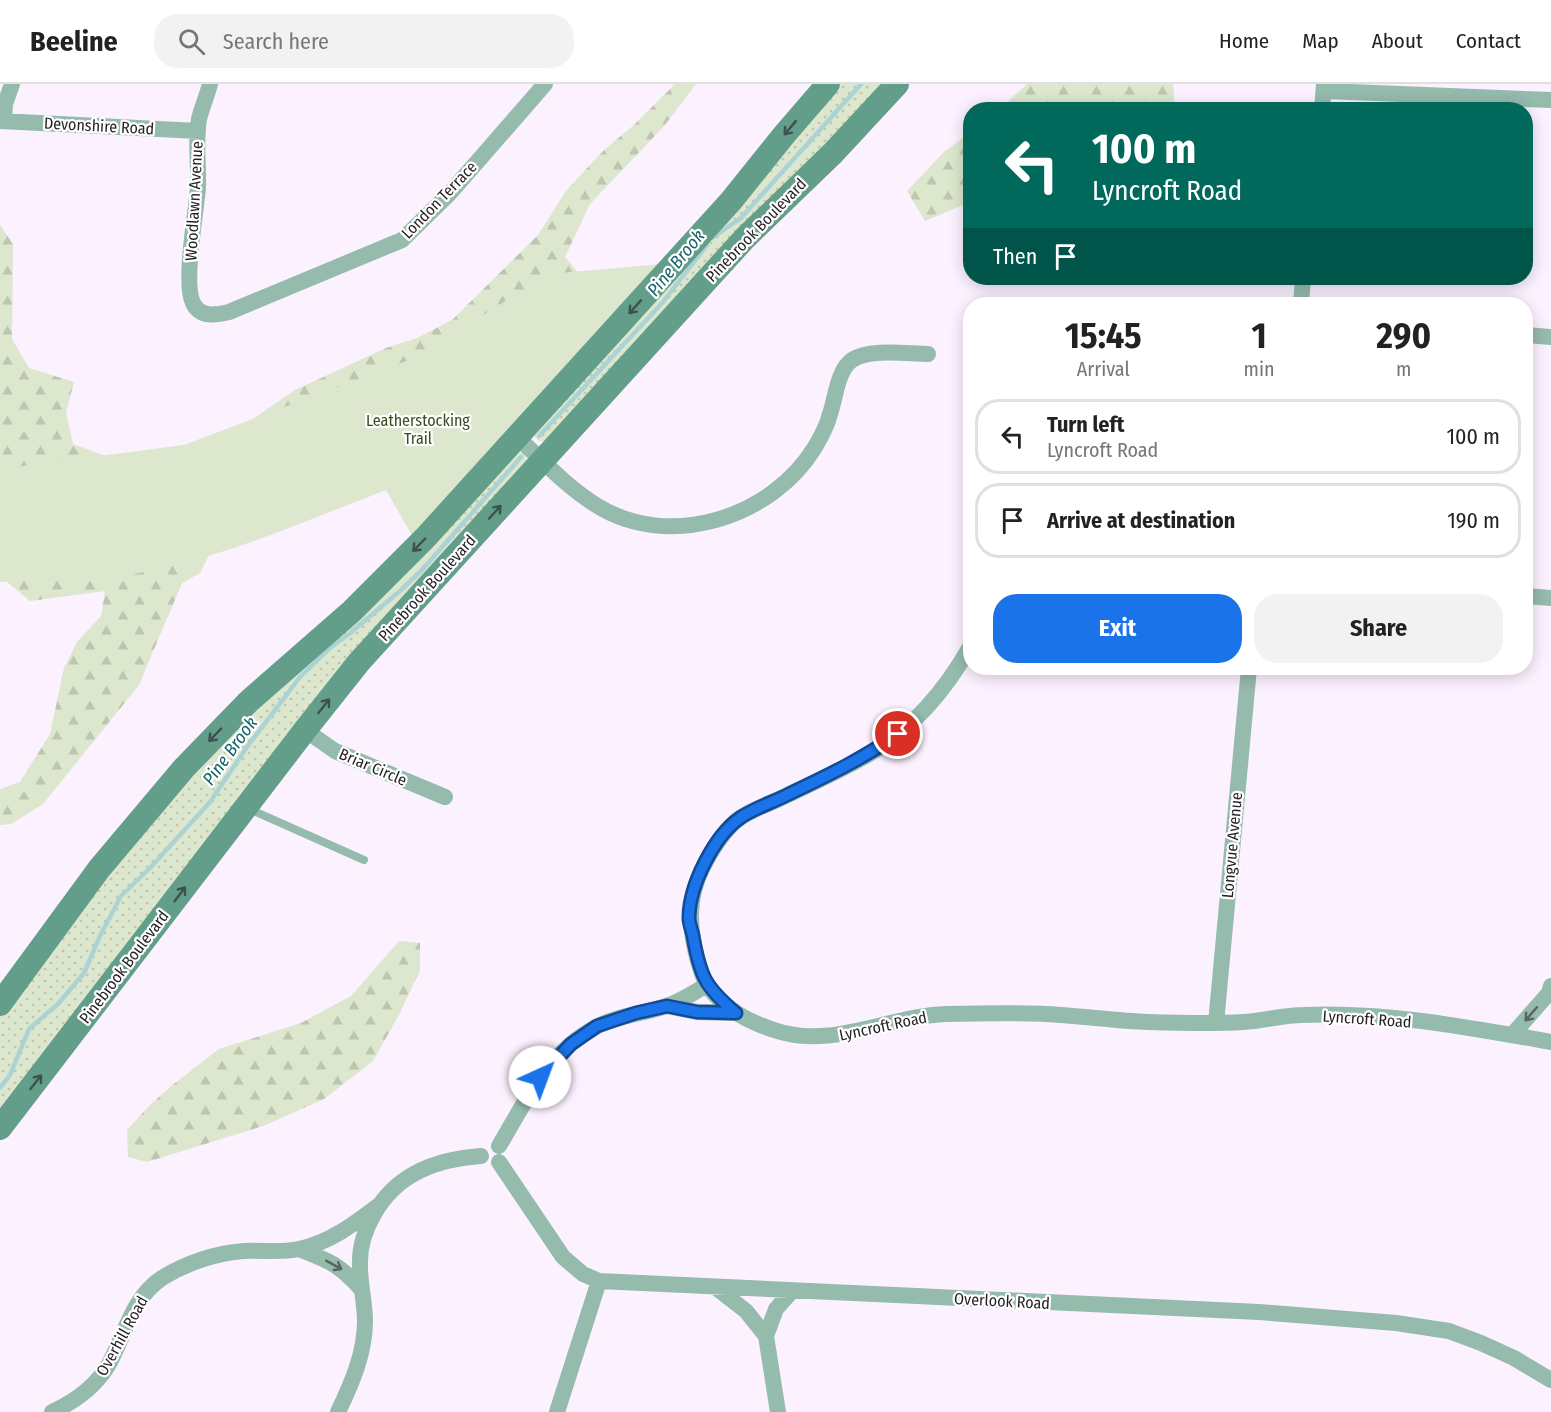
<!DOCTYPE html>
<html lang="en">
<head>
<meta charset="utf-8">
<style>
	:root { --surface:#fff; --page:#f2f2f2; --text:#222; --muted:#767676; --line:#e0e0e0; --accent:#1a73e8 }
	body { margin:0; font-family:"Fira Sans Condensed",sans-serif; background:var(--page); color:var(--text); height:100vh; display:flex; flex-direction:column; font-size:22px; white-space:nowrap }
	* { box-sizing:border-box; margin:0 }
	p { font-size:20px; color:var(--muted) }
	.icon { flex:none; width:33px; height:33px; fill:none; stroke:currentColor; stroke-width:2; stroke-linecap:round; stroke-linejoin:round }
	.map { position:relative; flex:1; overflow:hidden }
	.panel { position:absolute; left:963px; top:213px; width:570px; height:378px; display:flex; flex-direction:column; background:var(--surface); border-radius:24px; box-shadow:0 3px 15px #0003 }
	.panel>* { flex:none }
	.guide { position:absolute; left:963px; top:18px; width:570px; height:183px; border-radius:24px; box-shadow:0 3px 15px #0003; background:#00695c; color:#fff; overflow:hidden }
	.pin { position:absolute; display:grid; place-items:center; width:51px; height:51px; color:#fff; margin:-26px; border:3px solid #fff; border-radius:50%; box-shadow:0 2px 6px #0007 }
	.me { position:absolute; width:66px; margin:-33px; rotate:43deg; stroke-linejoin:round; filter:drop-shadow(0 0 4px #0008) }
	.turn { display:flex; align-items:center; gap:21px; height:126px; padding:0 30px; font-size:27px }
	.turn .icon { width:78px; height:78px; stroke-width:2.5 }
	.turn b { display:block; font-size:42px; line-height:51px }
	.then { display:flex; align-items:center; height:57px; padding:0 30px; background:#0003; gap:12px; font-size:22px }
	.eta { display:flex; justify-content:space-evenly; align-items:center; height:102px; text-align:center }
	.eta b { font-size:36px; font-weight:700; line-height:42px }
	.button { display:flex; gap:12px; margin-top:auto; padding:12px 30px }
	.button a { flex:1; height:69px; border-radius:24px; background:var(--accent); color:#fff; font-size:24px; font-weight:700; line-height:69px; text-align:center }
	.button a+a { background:var(--page); color:var(--text) }
	ul { padding:0; list-style:none }
	li { display:flex; align-items:center; gap:18px; height:75px; margin:0 12px 9px; padding:0 18px; border:3px solid var(--line); border-radius:24px }
	li div { flex:1 }
	li b { display:block; font-size:22px }
	li em { font-style:normal }
	header { display:flex; align-items:center; gap:36px; box-sizing:border-box; height:84px; padding:0 30px; background:var(--surface); border-bottom:2px solid var(--line) }
	header strong { font-size:28px }
	nav { display:flex; gap:33px; margin-inline-start:auto; font-size:21px }
	.search { width:420px; height:54px; background:var(--page); display:flex; align-items:center; gap:15px; box-sizing:border-box; padding:0 21px; border-radius:24px; color:var(--muted); font-size:22px }
	.map>svg:first-child { display:block }
	.grass { fill:url(#grass-dots) }
	.forest { fill:url(#forest-firs) }
	.park { fill:#dce7cd }
	.lines { fill:none; stroke-linecap:round; stroke-linejoin:round }
	.stream { stroke:#abd3d6; stroke-width:4.5 }
	.lane { stroke:#95bbad; stroke-width:8 }
	.street { stroke:#95bbad; stroke-width:16 }
	.secondary { stroke:#639e8a; stroke-width:24 }
	.oneway { stroke:#3d524d }
	.oneway2 { stroke:#576562 }
	.route-casing { stroke:#114b97; stroke-width:15 }
	.route { stroke:#1a73e8; stroke-width:10 }
	.labels { text-anchor:middle; dominant-baseline:central; stroke-width:4.5; stroke-linejoin:round; paint-order:stroke }
	.street-label { font-size:16px; fill:#241f25; stroke:#fff }
	.park-label { font-size:16px; fill:#3b4b1d; stroke:#fff }
	.water-label { font-size:18px; font-style:italic; fill:#136369; stroke:#fff }
</style>
</head>
<body>
<header>
<strong>Beeline</strong>
<div class="search"><svg class="icon" aria-label="search" viewBox="0 0 24 24"><circle cx="10" cy="10" r="6"/><path d="M15 15l6 6"/></svg>Search here</div>
<nav><a>Home</a><a>Map</a><a>About</a><a>Contact</a></nav>
</header>
<div class="map">
<svg width="1551" height="1328" viewBox="0 0 1551 1328">
	<defs>
		<pattern id="grass-dots" width="8" height="8" patternUnits="userSpaceOnUse" patternTransform="scale(1.5)"><rect width="8" height="8" fill="#dce7cd"/><path d="M2 2h.1M6 6h.1" fill="none" stroke="#bdc6b0" stroke-width="1.8" stroke-linecap="round"/></pattern>
		<pattern id="forest-firs" width="22" height="20" patternUnits="userSpaceOnUse" patternTransform="scale(1.5)"><rect width="22" height="20" fill="#dce7cd"/><path d="M5 1l3.5 6h-7zM16 11l3.5 6h-7z" fill="#bdc6b0"/></pattern>
	</defs>
	<rect width="100%" height="100%" fill="#fcf1ff"/>
	<!-- grass -->
	<path class="grass" d="M834,0H886L549,357C542,358 538,358 534,352Z
		M517,367L524,370L527,377L0,1033V927L176,702Z"/>
	<!-- forest -->
	<path class="forest" d="M675,0H696L665,41L590,120L565,173L582,193L397,393L224,441L200,489L182,499L139,601L43,720L11,740L0,741V705L20,698L50,650L64,584L77,558L101,532L105,507L30,517L0,492V141L13,160L12,255L29,284L74,298L66,329L73,360L140,385L211,364L295,306L386,264L417,254L452,236L538,151L566,107L603,67L635,40Z
		M1027,0H1173L1175,25H1000Z
		M970,49V118L925,137L907,107L945,67Z
		M399,857L420,859V886L400,929L373,977L324,1015L263,1042L147,1078L128,1073L127,1046L148,1023L170,1003L219,965L301,939L351,912Z"/>
	<!-- park -->
	<path class="park" d="M662,180L413,453L386,406C315,433 243,465 169,483C114,496 56,497 0,498V385L184,361L414,274L549,190Z"/>
	<g class="lines">
		<!-- stream -->
		<path class="stream" d="M712,154L741,134L861,0
			M539,352L663,218L707,161
			M0,1004L10,991L29,945L58,920L84,889L100,852L121,812L150,784L210,718L247,663L300,593L331,563L349,550L401,506L422,486L521,373"/>
		<!-- lane -->
		<path class="lane" d="M968,268L970,267
			M249,725L364,776"/>
		<!-- street -->
		<path class="street" d="M210,0C207,12 202,23 199,35C195,58 199,81 198,104C196,129 183,199 193,219C200,234 216,231 229,228L402,156L450,109L545,0
			M1325,7L1551,16
			M1322,26L1324,0
			M0,37L198,47
			M4,37L5,20L12,0
			M1301,220L1303,194
			M1526,251L1551,253
			M517,353C542,376 567,403 596,421C668,467 772,434 815,363C821,353 827,342 830,330C836,313 837,287 852,276C870,264 908,270 928,270
			M1526,512L1551,514
			M970,563C947,603 916,641 876,666C845,685 812,699 779,715C766,721 749,727 737,736C722,749 711,767 702,785C687,815 689,845 698,877C701,885 702,894 708,902C723,924 749,938 774,946C831,966 888,932 946,930C984,929 1023,928 1061,931C1090,933 1119,937 1148,938C1179,939 1212,940 1243,938C1263,937 1283,931 1303,931C1384,927 1472,944 1551,958
			M305,646L335,667L445,713
			M667,922L697,928L736,929
			M1216,939L1249,584
			M1512,951L1549,909L1551,902
			M499,1062C526,1017 547,969 596,943C618,931 643,930 666,922C680,918 694,908 707,901
			M499,1078L563,1173L583,1190L599,1197L1259,1228L1396,1239L1449,1247L1481,1259L1514,1274L1551,1296
			M299,1165C330,1177 340,1181 362,1206
			M715,1203L746,1227L766,1252L778,1328
			M766,1252L776,1225L792,1207
			M52,1328C76,1317 97,1302 110,1278C126,1248 132,1214 162,1194C186,1179 216,1169 244,1167C262,1166 281,1169 299,1165C329,1159 354,1140 379,1121
			M338,1328C352,1299 365,1269 365,1237C365,1217 359,1197 360,1177C360,1160 366,1144 374,1130C397,1089 437,1075 481,1072
			M557,1328L599,1197"/>
		<!-- secondary -->
		<path class="secondary" d="M0,920L99,785L184,684L248,618L352,527L426,453L731,117L784,51L828,0
			M0,1044L305,646L359,578L745,154L833,69L897,0"/>
	</g>
	<!-- one-way arrows -->
	<defs><path id="oneway-shaft" d="M-6 0H5M1.5-3L5.5 0L1.5 3" fill="none" stroke-width="1.6" stroke-linecap="round" stroke-linejoin="round" transform="scale(1.5)"/></defs>
	<g class="oneway">
		<use href="#oneway-shaft" transform="translate(790 44) rotate(130)"/>
		<use href="#oneway-shaft" transform="translate(635 223) rotate(132)"/>
		<use href="#oneway-shaft" transform="translate(495 428) rotate(-48)"/>
		<use href="#oneway-shaft" transform="translate(419 461) rotate(134)"/>
		<use href="#oneway-shaft" transform="translate(324 622) rotate(-52)"/>
		<use href="#oneway-shaft" transform="translate(215 651) rotate(134)"/>
		<use href="#oneway-shaft" transform="translate(180 810) rotate(-53)"/>
		<use href="#oneway-shaft" transform="translate(36 998) rotate(-52)"/>
	</g>
	<g class="oneway2">
		<use href="#oneway-shaft" transform="translate(1531 930) rotate(131)"/>
		<use href="#oneway-shaft" transform="translate(334 1181) rotate(29)"/>
	</g>
	<g class="lines">
		<!-- route casing -->
		<g class="route-casing">
			<path id="route" d="M540,993L571,960L597,942L636,929L667,922L697,928L736,929C705,903 700,892 693,852C692,846 689,840 689,834C689,802 714,752 740,734C754,724 774,718 789,710C827,692 864,674 898,650"/>
		</g>
		<!-- route -->
		<use href="#route" class="route"/>
	</g>
	<g class="labels">
		<!-- street labels -->
		<g class="street-label">
			<text transform="translate(99 42) rotate(3)">Devonshire Road</text>
			<text transform="translate(439 116) rotate(-46)">London Terrace</text>
			<text transform="translate(194 117) rotate(-87)">Woodlawn Avenue</text>
			<text transform="translate(756 146) rotate(-46)">Pinebrook Boulevard</text>
			<text transform="translate(427 504) rotate(-48)">Pinebrook Boulevard</text>
			<text transform="translate(373 683) rotate(23)">Briar Circle</text>
			<text transform="translate(1232 761) rotate(-85)">Longvue Avenue</text>
			<text transform="translate(124 883) rotate(-53)">Pinebrook Boulevard</text>
			<text transform="translate(1367 935) rotate(4)">Lyncroft Road</text>
			<text transform="translate(883 942) rotate(-12)">Lyncroft Road</text>
			<text transform="translate(1002 1217) rotate(3)">Overlook Road</text>
			<text transform="translate(122 1252) rotate(-61)">Overhill Road</text>
		</g>
		<!-- park labels -->
		<g class="park-label">
			<text x="418" y="336">Leatherstocking<tspan x="418" dy="18">Trail</tspan></text>
		</g>
		<!-- water labels -->
		<g class="water-label">
			<text transform="translate(676 179) rotate(-51)">Pine Brook</text>
			<text transform="translate(230 667) rotate(-54)">Pine Brook</text>
		</g>
	</g>
</svg>
<div class="pin" style="left:898px;top:650px;background:#d93025"><svg class="icon" aria-label="arrive" viewBox="0 0 24 24"><path d="M6 21V4h12l-3 4 3 4H6"/></svg></div>
<svg class="me" style="left:540px;top:993px" viewBox="-20 -20 40 40"><circle r="19" fill="#fff"/><path d="M0-13L10 11 0 6-10 11z" fill="#1a73e8"/></svg>
<div class="guide">
<div class="turn"><svg class="icon" aria-label="left" viewBox="0 0 24 24"><path d="M17 20v-9H6M10 6l-5 5 5 5"/></svg><div><b>100 m</b>Lyncroft Road</div></div>
<div class="then">Then<svg class="icon" aria-label="arrive" viewBox="0 0 24 24"><path d="M6 21V4h12l-3 4 3 4H6"/></svg></div>
</div>
<section class="panel">
<div class="eta">
<div><b>15:45</b><p>Arrival</p></div>
<div><b>1</b><p>min</p></div>
<div><b>290</b><p>m</p></div>
</div>
<ul>
<li><svg class="icon" aria-label="left" viewBox="0 0 24 24"><path d="M17 20v-9H6M10 6l-5 5 5 5"/></svg><div><b>Turn left</b><p>Lyncroft Road</p></div><em>100 m</em></li>
<li><svg class="icon" aria-label="arrive" viewBox="0 0 24 24"><path d="M6 21V4h12l-3 4 3 4H6"/></svg><div><b>Arrive at destination</b></div><em>190 m</em></li>
</ul>
<div class="button"><a>Exit</a><a>Share</a></div>
</section>
</div>
</body>
</html>
